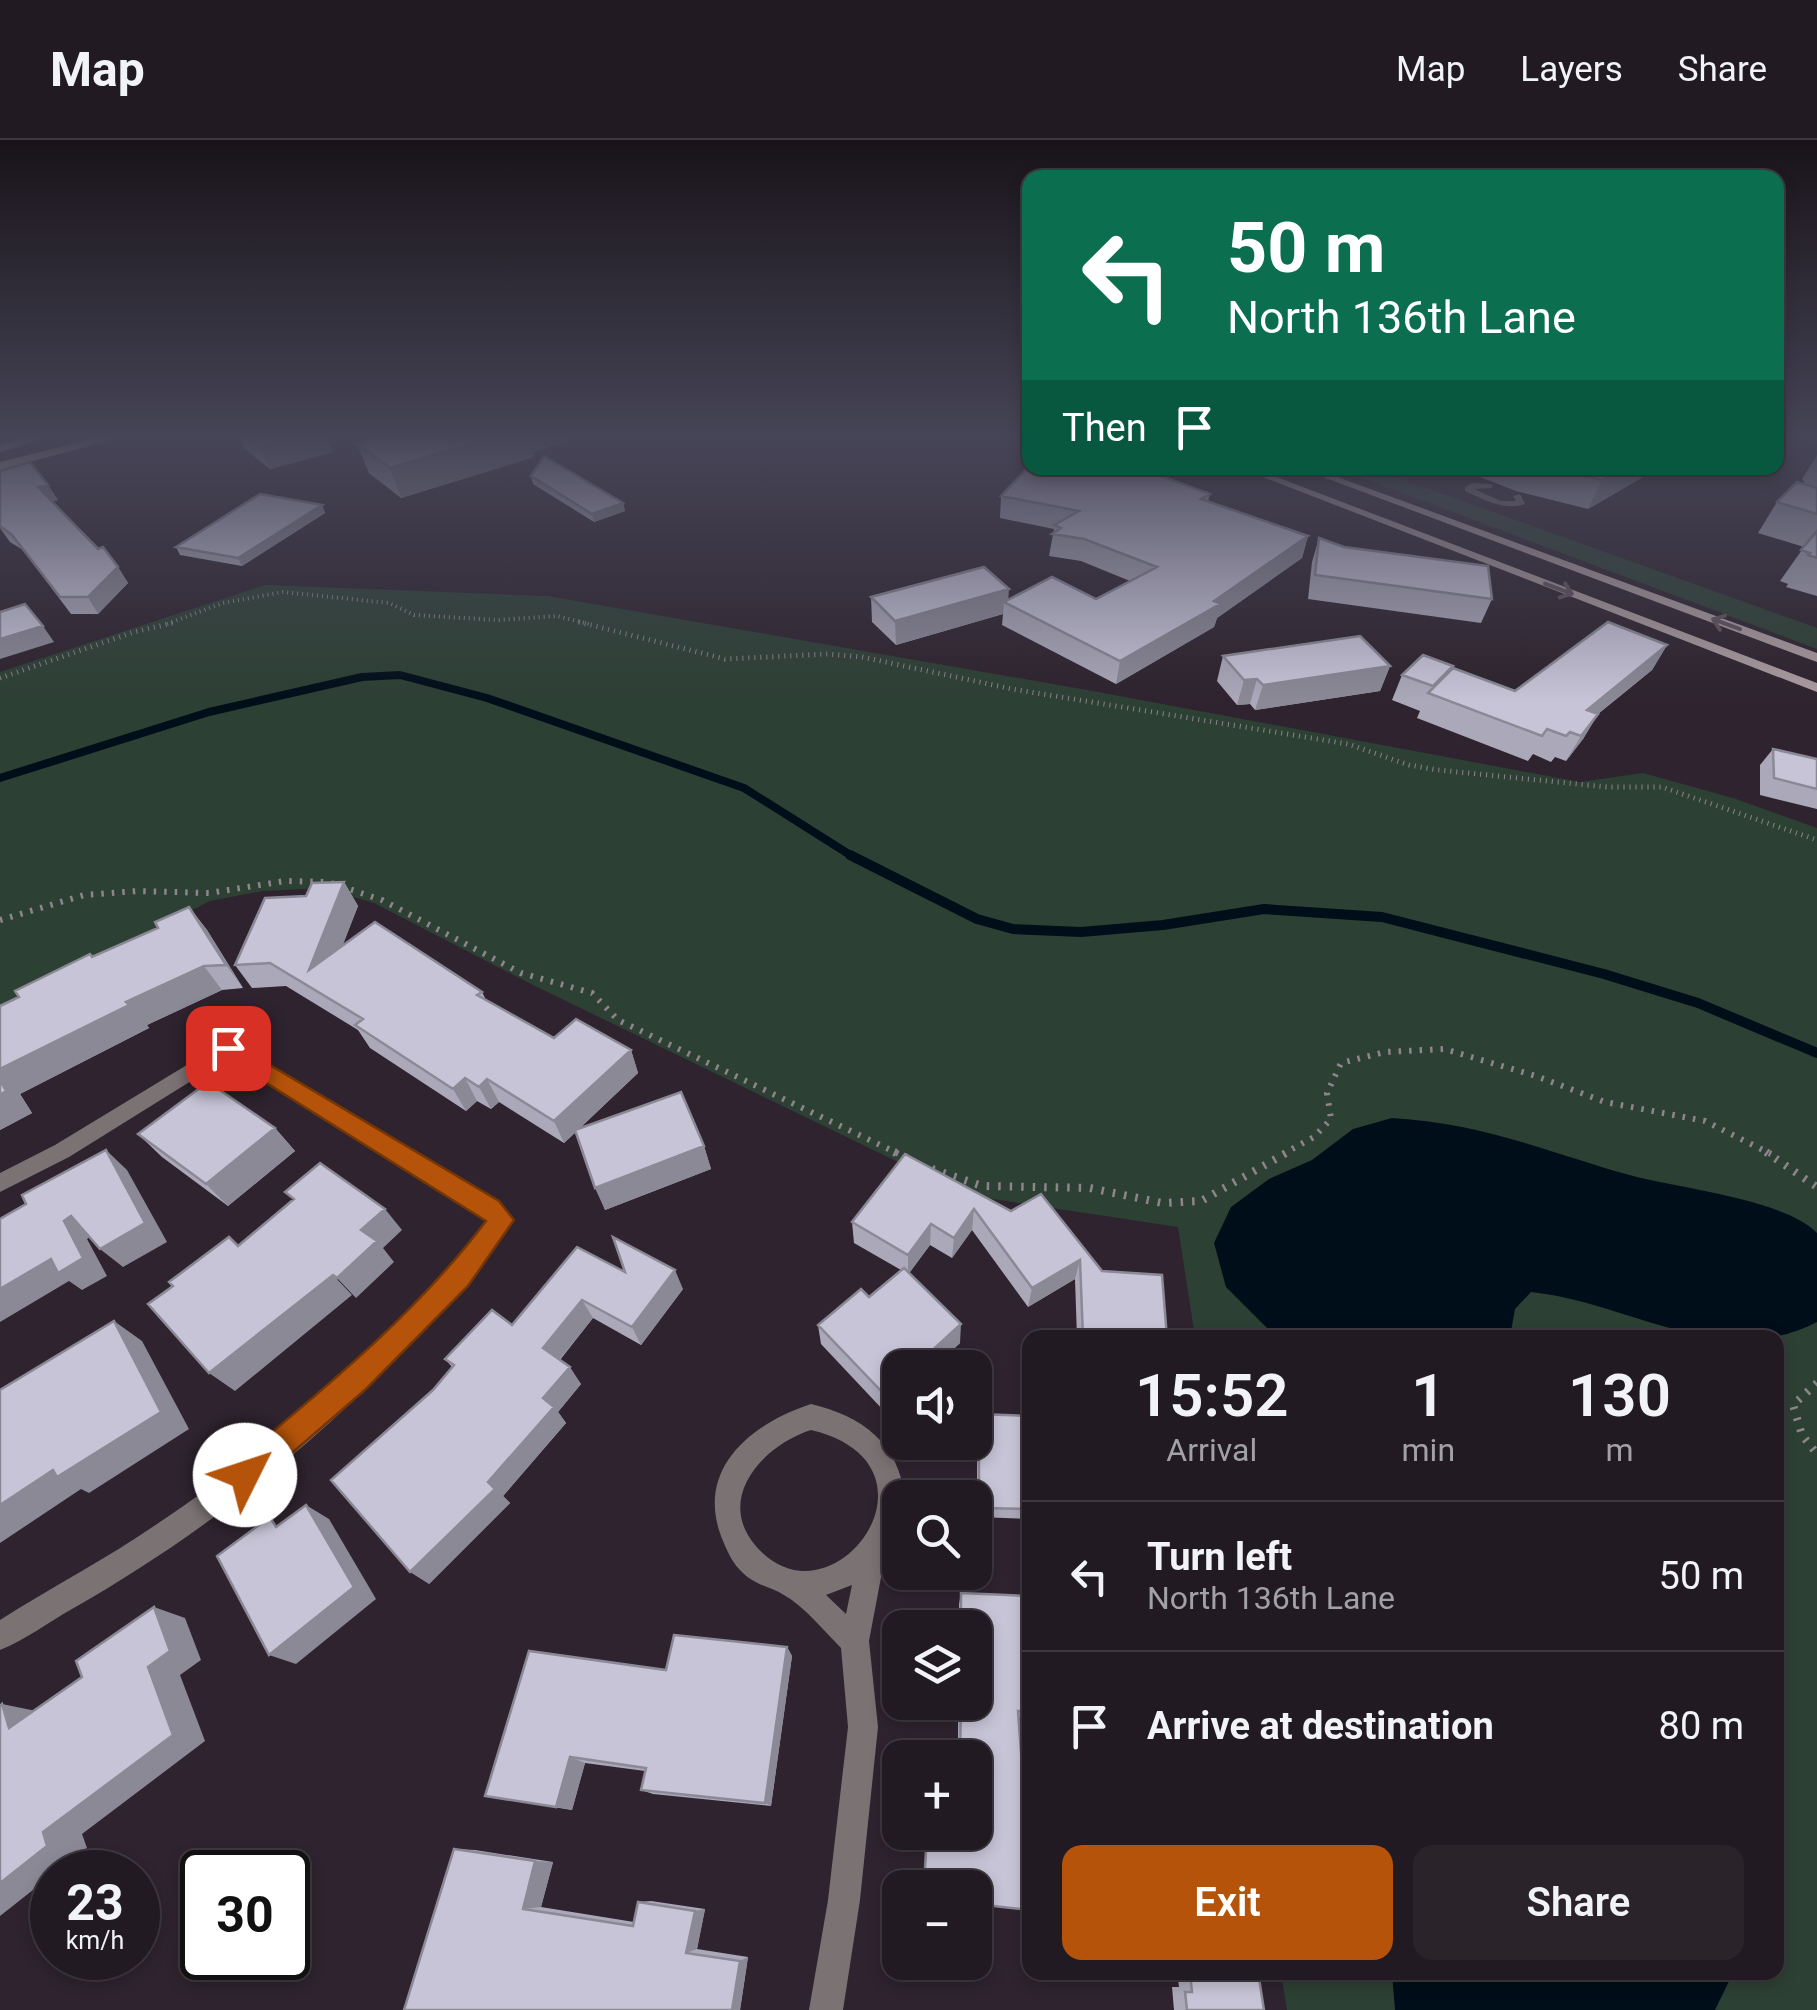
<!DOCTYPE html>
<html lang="en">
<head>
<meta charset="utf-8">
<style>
	:root { --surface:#221a22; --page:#2a232a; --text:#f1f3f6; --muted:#a2a1a5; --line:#3f3840; --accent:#b45309 }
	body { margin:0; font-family:Roboto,sans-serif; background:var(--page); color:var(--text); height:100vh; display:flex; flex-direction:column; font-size:38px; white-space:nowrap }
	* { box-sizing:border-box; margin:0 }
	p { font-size:32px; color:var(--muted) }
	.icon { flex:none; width:55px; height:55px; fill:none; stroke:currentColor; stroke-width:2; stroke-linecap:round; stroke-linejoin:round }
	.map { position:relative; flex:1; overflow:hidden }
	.panel { position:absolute; left:1022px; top:1190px; width:762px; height:650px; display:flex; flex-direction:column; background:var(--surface); border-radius:20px; box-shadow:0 5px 15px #0003,0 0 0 2px var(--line) }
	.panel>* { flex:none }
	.top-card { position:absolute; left:1022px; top:30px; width:762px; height:305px; border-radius:20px; box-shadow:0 5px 15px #0003,0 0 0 2px var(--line); background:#0b6e4f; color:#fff; overflow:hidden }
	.controls { position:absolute; left:882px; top:1210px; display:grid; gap:20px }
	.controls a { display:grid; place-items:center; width:110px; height:110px; border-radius:20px; background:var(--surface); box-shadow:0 5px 15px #0003,0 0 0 2px var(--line); font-size:50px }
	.speed { position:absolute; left:30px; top:1710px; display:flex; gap:20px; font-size:50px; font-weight:700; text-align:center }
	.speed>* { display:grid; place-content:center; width:130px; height:130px; border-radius:50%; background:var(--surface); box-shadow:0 5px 15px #0003,0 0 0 2px var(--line); line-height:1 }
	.speed small { font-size:25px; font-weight:400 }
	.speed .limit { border:5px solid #111; border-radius:15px; background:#fff; color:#111 }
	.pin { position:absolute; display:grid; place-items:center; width:85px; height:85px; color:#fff; margin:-42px; border-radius:20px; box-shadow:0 5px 15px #0006 }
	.me { position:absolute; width:110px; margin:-55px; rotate:49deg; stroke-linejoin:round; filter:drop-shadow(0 0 8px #0008) }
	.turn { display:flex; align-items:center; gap:35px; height:210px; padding:0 40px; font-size:45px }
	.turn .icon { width:130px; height:130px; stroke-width:2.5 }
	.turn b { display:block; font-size:70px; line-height:85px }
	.then { display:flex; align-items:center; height:95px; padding:0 40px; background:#0003; gap:20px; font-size:38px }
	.eta { display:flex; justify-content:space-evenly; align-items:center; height:170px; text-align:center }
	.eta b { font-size:60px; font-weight:600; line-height:70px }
	.cta { display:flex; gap:20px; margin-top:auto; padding:20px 40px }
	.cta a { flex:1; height:115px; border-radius:20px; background:var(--accent); color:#fff; font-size:40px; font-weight:600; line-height:115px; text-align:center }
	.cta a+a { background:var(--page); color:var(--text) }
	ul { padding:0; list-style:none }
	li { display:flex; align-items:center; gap:30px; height:150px; padding:0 40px; border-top:2px solid var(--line) }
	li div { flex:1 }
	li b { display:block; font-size:38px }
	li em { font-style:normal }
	header { display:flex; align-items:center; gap:60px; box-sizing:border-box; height:140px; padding:0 50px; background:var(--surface); border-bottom:2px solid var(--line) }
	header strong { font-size:48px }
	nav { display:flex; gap:55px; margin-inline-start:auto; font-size:35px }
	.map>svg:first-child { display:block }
	.green { fill:#2d4034 }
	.water { fill:#000e19 }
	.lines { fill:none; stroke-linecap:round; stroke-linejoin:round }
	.stream-far1 { stroke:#000e19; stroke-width:8 }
	.stream { stroke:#000e19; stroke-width:10 }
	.path-far3 { stroke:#8d848c; stroke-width:4; stroke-dasharray:1 4; stroke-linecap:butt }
	.path-far2 { stroke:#8d848c; stroke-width:5; stroke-dasharray:1 5; stroke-linecap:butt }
	.path-far1 { stroke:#8d848c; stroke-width:6; stroke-dasharray:2.5 8; stroke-linecap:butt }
	.path { stroke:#8d848c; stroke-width:8; stroke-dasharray:2.5 9; stroke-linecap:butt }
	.lane { fill:#7b7273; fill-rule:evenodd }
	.street { fill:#7b7273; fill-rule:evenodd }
	.secondary { fill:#ab9c9f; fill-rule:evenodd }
	.primary { fill:#d0bdc0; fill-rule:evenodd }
	.wall { fill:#aba9b9 }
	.shaded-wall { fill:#8b8996 }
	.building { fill:#c7c4d7; stroke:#8b8996; stroke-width:2.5 }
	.oneway { stroke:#60535b }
	.route { fill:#b45309; stroke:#753606; stroke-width:2.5 }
</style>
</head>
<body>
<header>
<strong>Map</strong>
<nav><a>Map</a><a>Layers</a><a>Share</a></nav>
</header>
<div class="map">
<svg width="1817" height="1870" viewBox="0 0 1817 1870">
	<rect width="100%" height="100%" fill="#2e232e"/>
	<!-- green -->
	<path class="green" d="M1336,328H1370L1817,488V509Z
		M265,445L548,456L1093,551L1580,642L1643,633L1733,658L1817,688V1870H1287L1281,1833L1778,1832V1198L1195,1197L1178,1087L966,1055L533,845L374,763L322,748L263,751L210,761L0,868V532Z"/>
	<!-- water -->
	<path class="water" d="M1392,978C1479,983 1540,1009 1622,1033C1673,1048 1783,1058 1817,1093V1182C1721,1232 1626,1161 1531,1152L1515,1169L1510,1197H1276L1226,1147L1214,1103L1231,1067L1269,1039L1312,1020L1353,989Z
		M1392,1833V1832L1733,1833L1715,1870H1395Z"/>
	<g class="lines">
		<!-- stream-far1 -->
		<path class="stream-far1" d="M0,638L209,572L362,537L400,535L487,558L744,648L855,718"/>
		<!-- stream -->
		<path class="stream" d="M850,715L977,779L1013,789L1081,792L1163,785L1264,769L1382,777L1604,834L1698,863L1817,913"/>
		<!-- path-far3 -->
		<path class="path-far3" d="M167,484L223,463L283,452L389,463L414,475L498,480L557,476L589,484"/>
		<!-- path-far2 -->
		<path class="path-far2" d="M579,482L725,519L828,514L862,517L1012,549L1348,604L1409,625L1438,630L1607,647H1662L1817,700
			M0,538L134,492L177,482"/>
		<!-- path-far1 -->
		<path class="path-far1" d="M0,780L84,755L137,751L209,753L285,741L328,742L382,760L521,833L592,853L618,880L899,1014
			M1283,1014L1314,997L1331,979L1327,953L1341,923L1385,912L1444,909L1536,936L1605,962L1705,981L1771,1014"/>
		<!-- path -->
		<path class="path" d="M894,1012L907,1018
			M1766,1012L1817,1047
			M932,1029L982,1046L1090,1048L1162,1063L1201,1061L1288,1012
			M1817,1243L1793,1265L1802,1295L1817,1314"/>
		<!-- lane -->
		<path class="lane" d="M1806,299H1817V303Z
			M1472,343L1492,344V348L1474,349L1501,361H1516L1513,356L1520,354L1525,364C1503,371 1486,360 1465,351V347Z"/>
		<!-- street -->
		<path class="street" d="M228,900L498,1061L512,1080C499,1108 472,1134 452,1158C345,1281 215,1388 72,1469C49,1482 25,1500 0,1510V1480C52,1447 106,1419 157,1384C282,1301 394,1198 487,1080L228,918L69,1017L0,1052V1033L55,1005Z
			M811,1264C862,1276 899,1303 905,1358H900V1387L885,1416L869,1501L878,1587L860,1760L843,1870H809L828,1760L848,1587L841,1508C824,1491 805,1467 784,1455C771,1447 755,1445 743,1433C733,1424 728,1413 723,1401C693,1330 750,1284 811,1264ZM811,1290C957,1325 830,1495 755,1405C715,1357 764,1305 811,1290ZM852,1445L846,1474L826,1455Z"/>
		<!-- secondary -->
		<path class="secondary" d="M1240,328H1253L1817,543V552Z
			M1299,328H1313L1817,513V522Z"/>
		<!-- primary -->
		<path class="primary" d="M19,299H41L0,312V304Z
			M92,299H114L0,330V322Z"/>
	</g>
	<!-- wall -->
	<path class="wall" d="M240,299H328L333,312L270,329L244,308Z
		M372,299H574L533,312L534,317L401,358L369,333L357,304Z
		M1817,315V456L1786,447L1788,444L1780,441L1804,407L1758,393L1777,362L1806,345L1802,339Z
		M1457,328H1657L1655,330L1588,369L1516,351Z
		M0,331L48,345L58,360L52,361L118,427L128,443L98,474H71L23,410L10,402L0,388Z
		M531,336L623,363L625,371L594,382L533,344Z
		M1166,338L1210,354L1208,361L1308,396L1302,418L1217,478L1214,487L1116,544L1002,485L1003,474L896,505L872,482L871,457L1008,460L1096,459L1130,441L1081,421L1049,416L1054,389L1000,378L1001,356Z
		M322,365L325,373L242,426L180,415L176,407Z
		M1319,398L1492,459L1481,483L1308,459L1312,422Z
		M1667,505L1652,530L1598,574L1583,599L1566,621L1555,617L1551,622L1533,614L1528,621L1417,578L1420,571L1392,560L1402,535L1451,529L1515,551Z
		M1223,516L1390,526L1380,551L1255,570L1250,564L1237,565L1217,541Z
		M1773,609L1817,619V669L1760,655V625Z
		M344,742L358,766L342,806L482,852L486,860L554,898L631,910L638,933L579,989L704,1006L711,1029L605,1070L576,992L564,1003L499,962L491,969L477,961L466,971L370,908L358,890L286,846L252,848L235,825L306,756Z
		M189,767L207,790L243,848L222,850L147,885L149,888L20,954L32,973L0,990V866L158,788Z
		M275,988L295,1011L228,1066L162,1017L138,994Z
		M905,1014L1102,1131L1167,1198H1077L1075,1139L1028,1167L972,1090L952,1118L930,1105L909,1133L960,1203L933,1228H900L885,1272L821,1204L818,1185L869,1157L901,1130L854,1103L852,1082Z
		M625,1132L683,1149L641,1205L593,1178L560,1220L581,1244L558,1272L566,1283L503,1356L510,1363L429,1444L433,1250L452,1227L445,1219L512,1185Z
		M979,1274L1030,1276V1379L977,1377V1286Z
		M961,1453L1030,1456V1578H1018L1022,1625L958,1618V1562H975V1488H959V1464Z
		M787,1507L792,1516L771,1666L653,1654L641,1650L645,1631L585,1623L572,1670L485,1656L666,1530Z
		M454,1709L475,1710L553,1722L541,1767L634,1782L638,1762L651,1761L705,1769L697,1809L748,1817L740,1870H404Z
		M1177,1832H1258L1264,1870H1174L1172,1847H1179Z"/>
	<!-- shaded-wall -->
	<path class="shaded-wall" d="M288,299H328L333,312L270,329L260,307Z
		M486,299H574L533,312L534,317L401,358L390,328Z
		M1160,328H1168L1165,345L1150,332Z
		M1625,328H1657L1655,330L1588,369L1602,340Z
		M48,345L58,360L48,363L38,347Z
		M623,363L625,371L594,382L592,374Z
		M322,365L325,373L242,426L238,418Z
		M1308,396L1302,418L1217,478L1214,487L1116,544L1120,521L1214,461Z
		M118,427L128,443L98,474L88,457Z
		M1009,449L1008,464L1004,462L1003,474L896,505L895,481Z
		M43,486L54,502L0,519V499Z
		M1667,505L1652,530L1572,595L1587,570Z
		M1390,526L1380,551L1255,570L1263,545Z
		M1257,539L1250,564L1237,565L1244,540Z
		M1598,574L1583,599L1566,621L1581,596Z
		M344,742L358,766L324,854L309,830Z
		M189,767L207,790L243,848L226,825Z
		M204,826L222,850L147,885L149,888L20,954L32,973L0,990V929L126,862Z
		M631,910L638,933L564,1003L554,981Z
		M465,938L477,961L466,971L453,949Z
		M487,939L499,962L491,969L479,947Z
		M275,988L295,1011L228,1066L206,1044Z
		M704,1006L711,1029L605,1070L595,1048Z
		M106,1010L127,1030L167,1102L123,1127L100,1109Z
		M385,1069L402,1090L383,1108L394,1122L356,1158L337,1138L361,1090Z
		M974,1069L972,1090L952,1118L954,1098Z
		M71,1076L94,1094L87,1099L107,1136L82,1150L69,1141L0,1182V1149L64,1081Z
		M931,1084L930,1105L908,1135V1115Z
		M1080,1120L1075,1139L1028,1167L1032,1148Z
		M675,1130L683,1149L641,1205L632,1187Z
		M333,1135L352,1155L235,1251L209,1233Z
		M582,1160L593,1178L555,1225L543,1208Z
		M114,1181L142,1201L189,1289L89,1353L81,1349L0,1403V1365Z
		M961,1184L960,1203L933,1228H913Z
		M570,1227L581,1244L558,1272L566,1283L503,1356L510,1363L429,1444L410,1432L543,1258Z
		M900,1239V1258L885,1272L884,1254Z
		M306,1365L329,1379L376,1459L296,1524L269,1515Z
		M154,1467L185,1478L201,1520L180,1535L205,1601L82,1694L87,1708L56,1732H52V1735L0,1776V1743L43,1692L148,1527Z
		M787,1507L792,1516L771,1666L765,1663Z
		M2,1564L41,1572L9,1588Z
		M570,1617L585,1623L572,1670L556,1667Z
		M535,1721L553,1722L541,1767L523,1769Z
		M705,1769L697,1809L686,1813L695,1771Z
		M748,1817L740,1870H732L740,1821Z"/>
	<!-- building -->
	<path class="building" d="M250,299H288L260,307Z
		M372,299H486L390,328L357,304Z
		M544,316L623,363L592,374L531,336Z
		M30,322L48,345L38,347L98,409L103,407L118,427L88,457H60L12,395L0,386V331Z
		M1030,325V328H1160L1150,332L1210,354L1201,359L1308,396L1214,461L1220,464L1120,521L1004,462L1052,437L1096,459L1157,427L1084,399L1052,394L1061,388L1054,385L1079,371L1001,356Z
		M1549,328H1625L1602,340Z
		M1797,342L1817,348V374L1777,362Z
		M260,354L322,365L238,418L176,407Z
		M1817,391V418L1808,415L1810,413L1801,410Z
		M1319,398L1344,407L1488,426L1492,459L1315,435Z
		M984,427L1009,449L895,481L871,457Z
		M25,464L43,486L0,499V472Z
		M1608,482L1667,505L1587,570L1598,574L1581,596L1570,592L1566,596L1547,589L1542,596L1428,553L1453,528L1515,551Z
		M1360,496L1390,526L1263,545L1257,539L1244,540L1223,516Z
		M1423,515L1453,526L1433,546L1402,535Z
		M1773,609L1817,619V649L1774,638Z
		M344,742L309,830L375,782L482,852L477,855L554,898L576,879L631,910L554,981L487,939L479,947L465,938L453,949L355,885L363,879L270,823L235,825L265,758L306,756L312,743Z
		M189,767L226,825L204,826L126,862L129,865L0,929V866L19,857L15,851L90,814L92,817L158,788L155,782Z
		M0,940L6,951L0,955Z
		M208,942L275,988L206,1044L138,994Z
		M681,952L704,1006L595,1048L575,990Z
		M106,1010L145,1083L100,1109L71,1076L64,1081L83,1118L58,1133L51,1119L0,1149V1079L26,1064L22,1055Z
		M905,1014L1011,1071L1041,1054L1102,1131L1162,1135L1167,1198H1083L1080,1120L1032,1148L974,1069L954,1098L931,1084L908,1115L852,1082Z
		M320,1023L385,1069L361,1090L377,1101L337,1138L333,1135L209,1233L148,1164L173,1146L169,1142L229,1097L238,1106L294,1059L285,1052Z
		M613,1097L675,1130L632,1187L582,1160L543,1208L570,1227L543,1258L554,1267L488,1342L495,1349L410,1432L331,1340L433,1250L454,1225L445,1219L492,1170L512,1185L577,1107L625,1132Z
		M904,1128L961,1184L913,1228H900V1239L884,1254L818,1185L861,1149L869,1157Z
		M114,1181L161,1272L57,1337L53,1330L0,1365V1250Z
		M979,1274L1030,1276V1369L979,1368Z
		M306,1365L354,1447L269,1515L217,1416L270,1377L276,1387Z
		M961,1453L1030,1456V1571H1018L1022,1625H1030V1770L975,1764V1748H924L927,1692H975V1618H960L961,1562H975V1488H961Z
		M154,1467L170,1511L148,1527L173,1595L43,1692L47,1706L0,1743V1566L2,1564L9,1588L82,1537L76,1521Z
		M674,1495L787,1507L765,1663L641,1650L646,1628L570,1617L556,1667L485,1656L529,1511L666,1530Z
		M932,1615L957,1618H932Z
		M454,1709L535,1721L523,1769L633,1786L638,1762L695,1771L686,1813L740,1821L732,1870H404Z
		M1190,1832H1258L1264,1870H1187L1185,1852H1192Z"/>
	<!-- one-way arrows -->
	<defs><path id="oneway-shaft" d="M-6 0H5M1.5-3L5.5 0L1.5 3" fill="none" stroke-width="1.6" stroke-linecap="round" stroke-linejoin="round" transform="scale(2.5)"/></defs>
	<g class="oneway">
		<use href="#oneway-shaft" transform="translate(1559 449) rotate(21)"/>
		<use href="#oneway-shaft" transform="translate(1726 484) rotate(-160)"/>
	</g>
	<!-- sky -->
	<linearGradient id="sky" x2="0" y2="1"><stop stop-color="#191319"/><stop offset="0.53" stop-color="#464557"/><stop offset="1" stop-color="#464557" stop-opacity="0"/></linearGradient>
	<rect width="1817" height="561" fill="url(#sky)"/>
	<!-- route -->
	<path class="route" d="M228,900L499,1061L514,1080L468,1146L366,1249L255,1345L245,1350L234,1345L230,1335L234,1324C324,1249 415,1175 486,1081L220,914L216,908L220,902Z"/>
</svg>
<div class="controls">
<a><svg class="icon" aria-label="sound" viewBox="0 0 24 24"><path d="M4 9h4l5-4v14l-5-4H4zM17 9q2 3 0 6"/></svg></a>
<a><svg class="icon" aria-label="search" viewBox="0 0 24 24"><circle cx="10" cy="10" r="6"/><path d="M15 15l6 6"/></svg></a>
<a><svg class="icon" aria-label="layers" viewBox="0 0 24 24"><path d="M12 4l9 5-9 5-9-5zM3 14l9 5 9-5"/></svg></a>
<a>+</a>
<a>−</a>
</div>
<div class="speed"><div>23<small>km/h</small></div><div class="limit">30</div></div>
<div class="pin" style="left:228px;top:908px;background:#d93025"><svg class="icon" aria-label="arrive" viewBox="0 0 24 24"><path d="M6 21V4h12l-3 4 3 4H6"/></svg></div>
<svg class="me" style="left:245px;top:1335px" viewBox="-20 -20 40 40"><circle r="19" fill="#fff"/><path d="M0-13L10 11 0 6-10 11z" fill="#b45309"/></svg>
<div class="top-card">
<div class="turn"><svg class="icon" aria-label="left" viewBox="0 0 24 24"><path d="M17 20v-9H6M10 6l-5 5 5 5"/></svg><div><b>50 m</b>North 136th Lane</div></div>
<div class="then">Then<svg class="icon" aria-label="arrive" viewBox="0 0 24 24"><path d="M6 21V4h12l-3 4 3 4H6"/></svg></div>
</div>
<section class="panel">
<div class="eta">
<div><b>15:52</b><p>Arrival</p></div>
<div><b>1</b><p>min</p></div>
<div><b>130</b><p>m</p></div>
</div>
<ul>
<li><svg class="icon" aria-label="left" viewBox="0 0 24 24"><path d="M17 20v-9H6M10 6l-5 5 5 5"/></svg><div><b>Turn left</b><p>North 136th Lane</p></div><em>50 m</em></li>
<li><svg class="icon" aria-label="arrive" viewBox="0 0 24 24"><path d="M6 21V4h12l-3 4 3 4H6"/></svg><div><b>Arrive at destination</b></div><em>80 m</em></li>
</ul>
<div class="cta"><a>Exit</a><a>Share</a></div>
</section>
</div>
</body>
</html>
